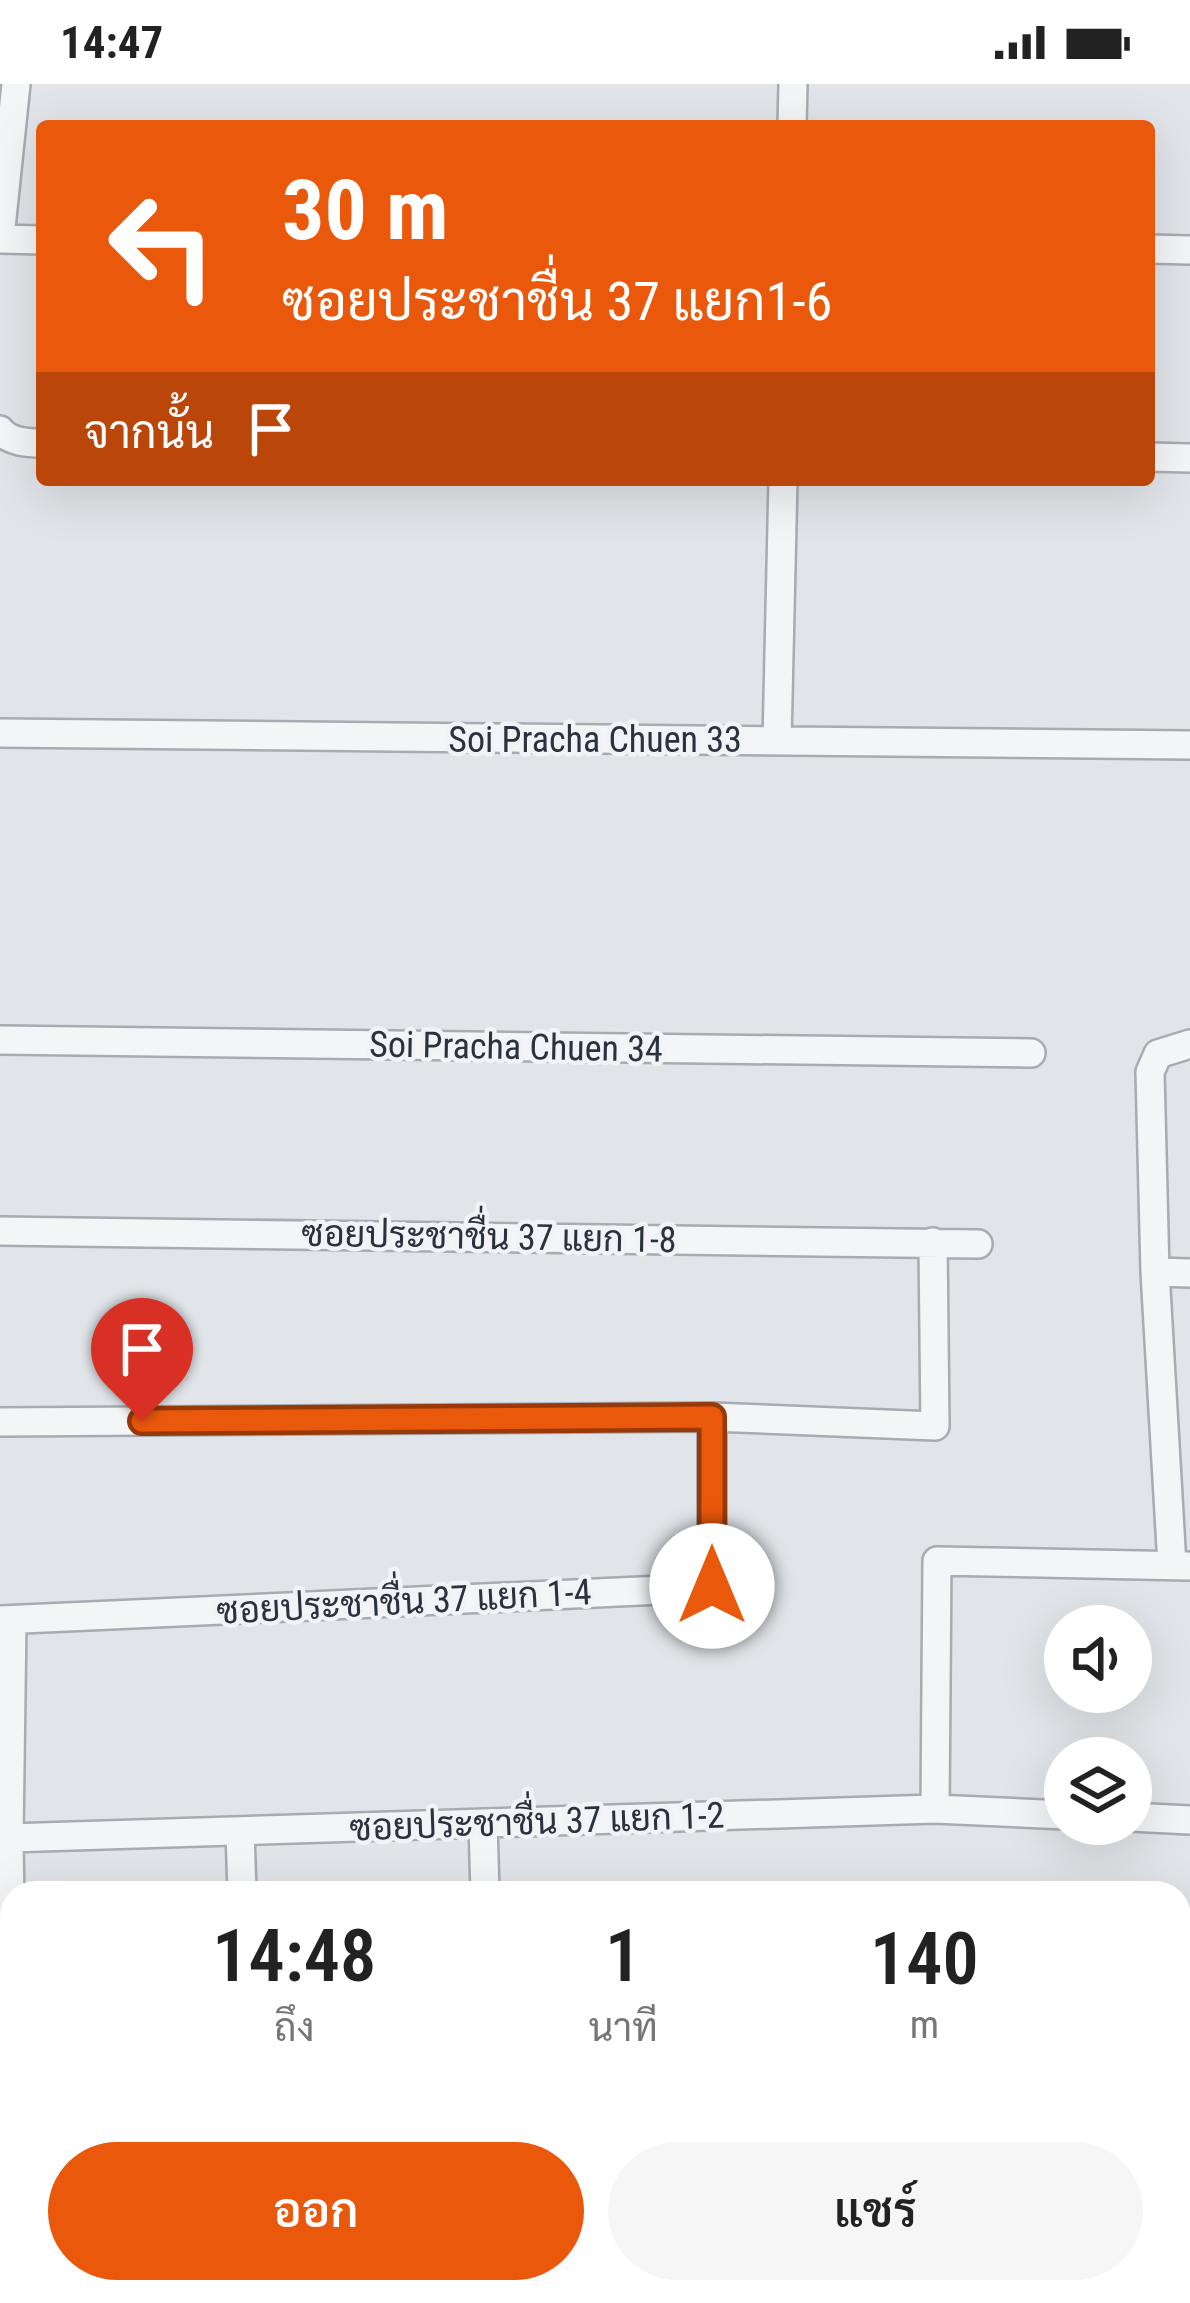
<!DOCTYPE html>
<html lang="th">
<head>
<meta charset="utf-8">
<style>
	:root { --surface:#fff; --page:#f6f6f6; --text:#222; --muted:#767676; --accent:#ea580c }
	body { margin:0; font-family:"Roboto Condensed",Sarabun,sans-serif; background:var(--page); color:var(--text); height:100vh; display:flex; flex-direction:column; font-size:45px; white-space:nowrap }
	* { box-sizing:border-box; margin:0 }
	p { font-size:39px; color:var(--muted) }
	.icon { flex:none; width:66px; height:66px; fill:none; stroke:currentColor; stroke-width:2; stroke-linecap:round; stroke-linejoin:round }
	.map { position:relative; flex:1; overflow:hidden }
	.drawer { position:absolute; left:0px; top:1797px; width:1191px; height:423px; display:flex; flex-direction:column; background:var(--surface); border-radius:36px 36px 0 0; box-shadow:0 12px 48px #0002 }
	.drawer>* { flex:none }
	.banner { position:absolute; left:36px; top:36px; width:1119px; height:366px; border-radius:12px; box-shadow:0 12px 48px #0002; background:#ea580c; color:#fff; overflow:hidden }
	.tools { position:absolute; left:1044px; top:1521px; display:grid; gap:24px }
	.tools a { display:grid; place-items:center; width:108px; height:108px; border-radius:50%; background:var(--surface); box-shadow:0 12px 48px #0002; font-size:60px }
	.pin { position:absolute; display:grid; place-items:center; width:102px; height:102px; color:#fff; margin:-123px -51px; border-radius:50% 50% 50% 0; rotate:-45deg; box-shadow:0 0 12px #0007 }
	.pin .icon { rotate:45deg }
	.me { position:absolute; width:132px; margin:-66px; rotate:0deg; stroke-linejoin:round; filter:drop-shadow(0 0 9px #0008) }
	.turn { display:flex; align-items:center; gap:42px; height:252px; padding:0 48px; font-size:54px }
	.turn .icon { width:156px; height:156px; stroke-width:2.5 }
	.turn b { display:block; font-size:84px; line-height:102px }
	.then { display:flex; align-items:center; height:114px; padding:0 48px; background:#0003; gap:24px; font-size:45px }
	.eta { display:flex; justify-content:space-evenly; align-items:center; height:204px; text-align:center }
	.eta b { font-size:72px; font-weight:600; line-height:84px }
	.cta { display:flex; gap:24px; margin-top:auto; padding:24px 48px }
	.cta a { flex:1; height:138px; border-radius:72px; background:var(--accent); color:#fff; font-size:48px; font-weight:600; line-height:138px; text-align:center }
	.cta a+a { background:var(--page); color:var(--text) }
	.status { display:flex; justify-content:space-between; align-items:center; height:84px; padding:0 60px; background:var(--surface); direction:ltr }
	.status svg { height:33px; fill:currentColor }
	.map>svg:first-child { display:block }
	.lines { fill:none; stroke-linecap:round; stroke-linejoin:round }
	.minor-casing { stroke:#a7abb2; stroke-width:32 }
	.minor { stroke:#f4f5f7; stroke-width:27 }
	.route-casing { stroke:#983908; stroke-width:30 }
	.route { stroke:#ea580c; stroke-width:21 }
	.labels { text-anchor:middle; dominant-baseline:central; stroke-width:9; stroke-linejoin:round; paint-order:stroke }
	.street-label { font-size:36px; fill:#2b323e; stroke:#f1f3f6 }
</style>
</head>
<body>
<div class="status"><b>14:47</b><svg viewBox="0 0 49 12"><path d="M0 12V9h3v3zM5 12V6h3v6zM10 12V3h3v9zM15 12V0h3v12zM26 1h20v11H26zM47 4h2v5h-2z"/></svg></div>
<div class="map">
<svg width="1190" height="2219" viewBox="0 0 1190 2219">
	<rect width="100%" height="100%" fill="#e1e4e8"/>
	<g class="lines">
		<!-- minor casing -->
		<g class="minor-casing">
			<path id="minor" d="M792,42L793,0
				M0,153L16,0
				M0,155L42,156
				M1149,165L1190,166
				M0,346C9,358 28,359 42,359
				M1149,373L1190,374
				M0,649L1190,661
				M777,657L783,396
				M0,956L1031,969
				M0,1147L978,1160
				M1155,1188L1190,1189
				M0,1338L712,1333L935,1342L933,1158
				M1172,1481L1155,1188L1150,988L1158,970L1190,960
				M0,1536L706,1504L712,1502V1333
				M935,1725L937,1477L1188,1482
				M1131,1733L1190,1736
				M483,1739L485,1809
				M240,1747L242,1809
				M9,1754L935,1725L1065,1731
				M12,1965L9,1754L12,1537
				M1179,1987L1190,1988
				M19,2208L20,2219
				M253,2208V2219
				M490,2208L491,2219
				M1039,2208V2219
				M658,2219V2208
				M874,2219V2208"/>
		</g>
		<!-- minor -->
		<use href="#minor" class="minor"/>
	</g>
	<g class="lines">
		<!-- route casing -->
		<g class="route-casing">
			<path id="route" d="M142,1337L712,1333V1502"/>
		</g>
		<!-- route -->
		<use href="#route" class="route"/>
	</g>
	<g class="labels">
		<!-- street labels -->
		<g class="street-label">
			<text x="595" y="656">Soi Pracha Chuen 33</text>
			<text transform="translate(516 963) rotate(1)">Soi Pracha Chuen 34</text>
			<text transform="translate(489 1153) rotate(1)">ซอยประชาชื่น 37 แยก 1-8</text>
			<text transform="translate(404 1518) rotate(-3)">ซอยประชาชื่น 37 แยก 1-4</text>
			<text transform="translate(537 1738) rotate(-2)">ซอยประชาชื่น 37 แยก 1-2</text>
		</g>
	</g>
</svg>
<div class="tools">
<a><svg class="icon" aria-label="sound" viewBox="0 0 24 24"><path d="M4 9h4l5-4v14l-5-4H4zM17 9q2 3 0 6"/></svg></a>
<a><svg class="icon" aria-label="layers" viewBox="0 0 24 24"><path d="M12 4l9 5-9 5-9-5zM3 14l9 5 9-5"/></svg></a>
</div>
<div class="pin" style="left:142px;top:1337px;background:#d93025"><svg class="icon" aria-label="arrive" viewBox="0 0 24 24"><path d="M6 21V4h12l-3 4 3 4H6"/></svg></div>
<svg class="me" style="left:712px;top:1502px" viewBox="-20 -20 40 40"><circle r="19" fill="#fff"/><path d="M0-13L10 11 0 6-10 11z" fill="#ea580c"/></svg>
<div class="banner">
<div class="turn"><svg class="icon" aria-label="left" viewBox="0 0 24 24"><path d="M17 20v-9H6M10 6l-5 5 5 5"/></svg><div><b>30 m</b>ซอยประชาชื่น 37 แยก1-6</div></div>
<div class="then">จากนั้น<svg class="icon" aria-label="arrive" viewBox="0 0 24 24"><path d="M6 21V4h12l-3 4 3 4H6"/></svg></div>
</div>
<section class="drawer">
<div class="eta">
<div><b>14:48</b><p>ถึง</p></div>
<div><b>1</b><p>นาที</p></div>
<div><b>140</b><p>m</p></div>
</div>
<div class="cta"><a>ออก</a><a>แชร์</a></div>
</section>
</div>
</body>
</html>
